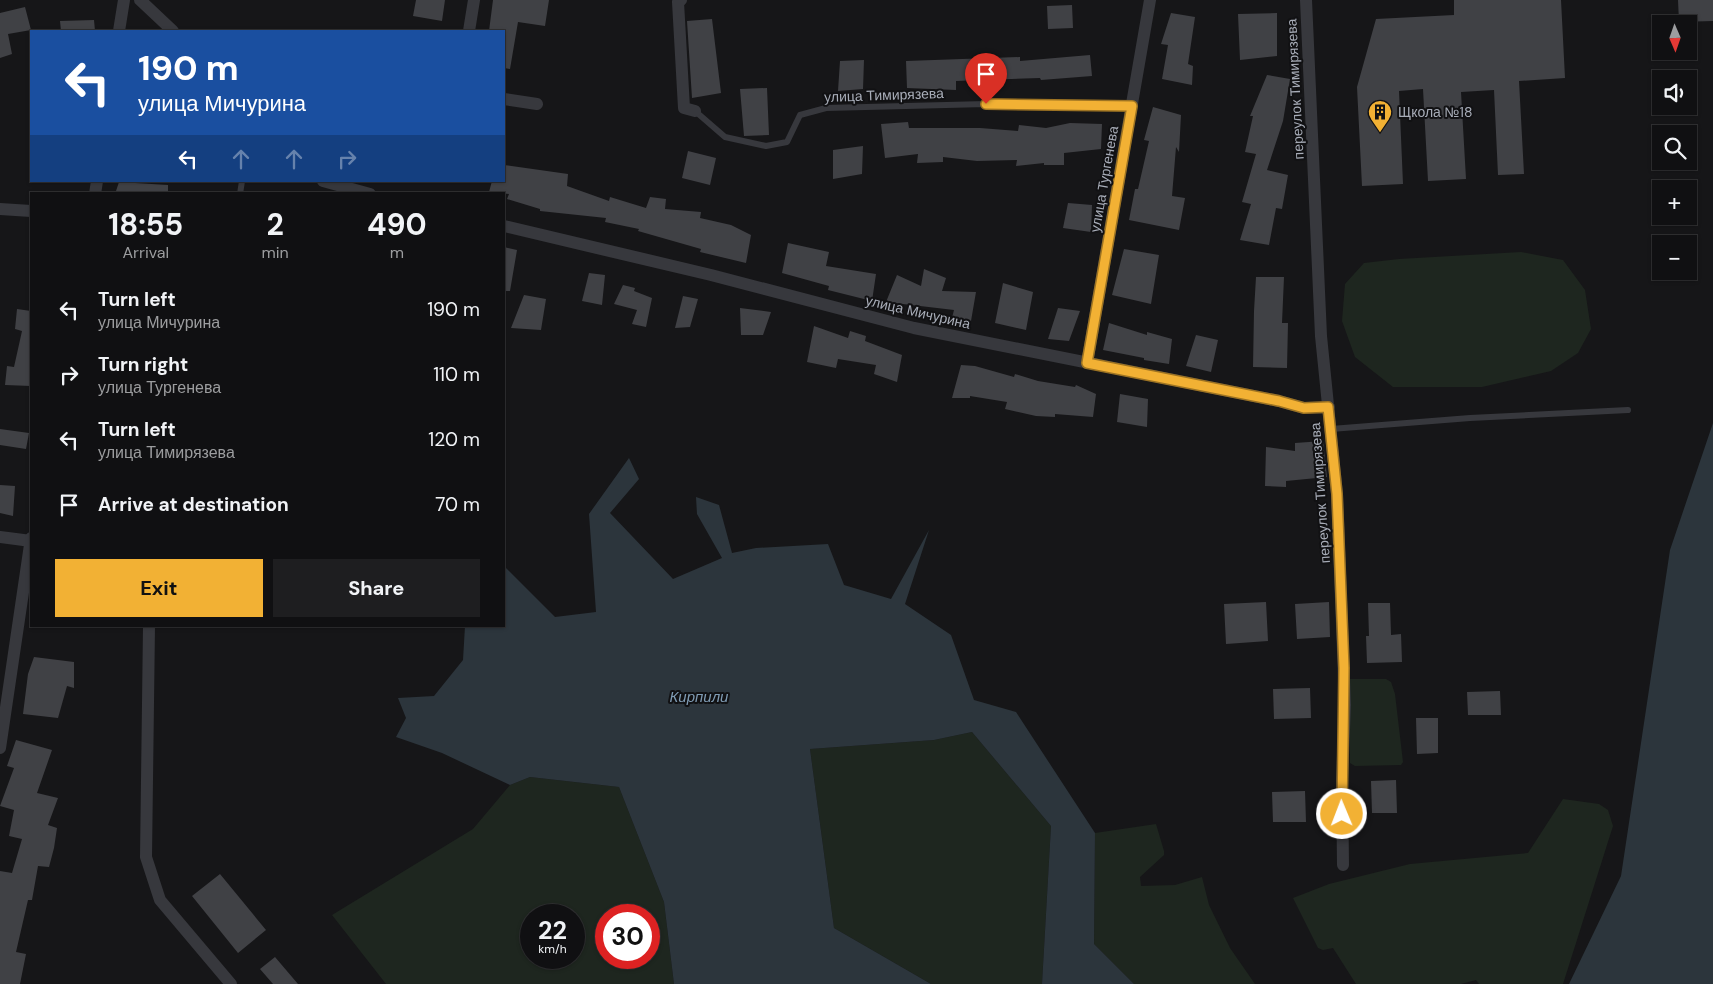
<!DOCTYPE html>
<html lang="en">
<head>
<meta charset="utf-8">
<style>
	:root { --surface:#101012; --page:#1e1e20; --text:#f1f3f6; --muted:#9c9d9f; --line:#303032; --accent:#f2b134 }
	body { margin:0; font-family:"DM Sans",sans-serif; background:var(--page); color:var(--text); height:100vh; display:flex; flex-direction:column; font-size:19px; white-space:nowrap }
	* { box-sizing:border-box; margin:0 }
	p { font-size:16px; color:var(--muted) }
	.icon { flex:none; width:28px; height:28px; fill:none; stroke:currentColor; stroke-width:2; stroke-linecap:round; stroke-linejoin:round }
	.map { position:relative; flex:1; overflow:hidden }
	.details { position:absolute; left:30px; top:192px; width:475px; height:435px; display:flex; flex-direction:column; background:var(--surface); border-radius:0px; box-shadow:0 1px 4px #0004,0 0 0 1px var(--line) }
	.details>* { flex:none }
	.hud { position:absolute; left:30px; top:30px; width:475px; height:152px; border-radius:0px; box-shadow:0 1px 4px #0004,0 0 0 1px var(--line); background:#1a4fa0; color:#fff; overflow:hidden }
	.needle { width:32px; rotate:178deg }
	.fabs { position:absolute; left:1652px; top:15px; display:grid; gap:10px }
	.fabs a { display:grid; place-items:center; width:45px; height:45px; border-radius:0px; background:var(--surface); box-shadow:0 1px 4px #0004,0 0 0 1px var(--line); font-size:25px }
	.speed { position:absolute; left:520px; top:904px; display:flex; gap:10px; font-size:25px; font-weight:700; text-align:center }
	.speed>* { display:grid; place-content:center; width:65px; height:65px; border-radius:50%; background:var(--surface); box-shadow:0 1px 4px #0004,0 0 0 1px var(--line); line-height:1 }
	.speed small { font-size:12px; font-weight:400 }
	.speed .limit { border:8px solid #d22; background:#fff; color:#111 }
	.pin { position:absolute; display:grid; place-items:center; width:42px; height:42px; color:#fff; margin:-51px -21px; border-radius:50% 50% 50% 0; rotate:-45deg; box-shadow:0 0 5px #0007 }
	.pin .icon { rotate:45deg }
	.me { position:absolute; width:55px; margin:-28px; rotate:359deg; stroke-linejoin:round; filter:drop-shadow(0 0 4px #0008) }
	.turn { display:flex; align-items:center; gap:18px; height:105px; padding:0 25px; font-size:22px }
	.turn .icon { width:65px; height:65px; stroke-width:2.5 }
	.turn b { display:block; font-size:35px; line-height:42px }
	.lanes { display:flex; align-items:center; height:48px; padding:0 25px; background:#0003; justify-content:center; gap:25px; direction:ltr }
	.lanes .off { opacity:.35 }
	.eta { display:flex; justify-content:space-evenly; align-items:center; height:85px; text-align:center }
	.eta b { font-size:30px; font-weight:700; line-height:35px }
	.cta { display:flex; gap:10px; margin-top:auto; padding:10px 25px }
	.cta a { flex:1; height:58px; border-radius:0px; background:var(--accent); color:#111; font-size:20px; font-weight:700; line-height:58px; text-align:center }
	.cta a+a { background:var(--page); color:var(--text) }
	ul { padding:0; list-style:none }
	li { display:flex; align-items:center; gap:15px; height:65px; padding:0 25px }
	li div { flex:1 }
	li b { display:block; font-size:19px }
	li em { font-style:normal }
	.map>svg:first-child { display:block }
	.green { fill:#1e261f; fill-rule:evenodd }
	.water { fill:#2c353c }
	.building { fill:#404145 }
	.lines { fill:none; stroke-linecap:round; stroke-linejoin:round }
	.lane { stroke:#37383d; stroke-width:6 }
	.street { stroke:#37383d; stroke-width:12 }
	.route-casing { stroke:#9d7322; stroke-width:12 }
	.route { stroke:#f2b134; stroke-width:9 }
	.labels { text-anchor:middle; dominant-baseline:central; stroke-width:4; stroke-linejoin:round; paint-order:stroke }
	.street-label { font-size:14px; fill:#a8adb8; stroke:#111113 }
	.poi-label { font-size:14px; fill:#a8adb8; stroke:#111113; text-anchor:start }
	.water-label { font-size:15px; font-style:italic; fill:#7f9bb3; stroke:#111113 }
</style>
</head>
<body>
<div class="map">
<svg width="1713" height="984" viewBox="0 0 1713 984">
	<rect width="100%" height="100%" fill="#161618"/>
	<!-- green -->
	<path class="green" d="M1521,252L1563,260L1585,290L1591,329L1578,353L1551,371L1482,387H1393L1355,357L1342,321L1345,284L1364,263L1399,259Z
		M1349,679H1386L1391,682L1395,694L1403,762L1401,765L1355,766L1350,763Z
		M972,732L1051,826L1042,984H931L834,928L810,749L934,740Z
		M530,777L619,787L664,902L674,984H386L332,915L473,829L510,785ZM531,915H574V958H531ZM606,915H649V958H606Z
		M1563,799L1599,804L1608,810L1613,826L1563,984H1479L1476,980L1461,984H1356L1333,948L1323,950L1318,948L1293,898L1329,884L1410,864L1528,853Z
		M1156,824L1164,851V855L1140,877L1141,886L1175,885L1202,877L1209,905L1230,948L1255,984H1134L1094,944L1095,833Z"/>
	<!-- water -->
	<path class="water" d="M1713,423V984H1569L1621,876L1670,550Z
		M629,458L639,479L610,513L673,579L722,558L697,514L696,497L719,505L732,553L756,548L828,544L844,585L891,599L929,530L905,604L951,635L974,700L1016,712L1095,833L1094,944L1134,984H1042L1051,826L972,732L934,740L810,749L834,928L931,984H674L664,902L619,787L530,777L510,785L442,753L396,737L406,718L398,698L434,696L463,660L465,626H504V566L555,617L596,612L589,514Z"/>
	<!-- building -->
	<path class="building" d="M416,0H445L442,21L413,16Z
		M493,0H549L545,26L518,22L510,69L504,68V31H489Z
		M1454,0H1561L1565,78L1519,81L1524,174L1498,175L1494,90L1461,92L1466,179L1428,181L1423,89L1399,91L1403,184L1362,186L1357,87L1376,19L1454,15Z
		M1678,0H1713V21L1679,22Z
		M1072,5L1073,28L1048,29L1047,6Z
		M25,7L31,30L8,34L12,54L0,58V13Z
		M1171,13L1195,17L1188,64L1193,66L1192,85L1162,79L1168,45L1161,44Z
		M1277,13V56L1240,60L1238,14Z
		M712,19L721,93L692,98L687,21Z
		M94,20L95,31H61L60,21Z
		M1090,55L1092,76L1041,80L1040,78L956,81V90L907,88L906,61L1020,57V61Z
		M864,60L863,89L838,91L840,61Z
		M1267,75L1290,79L1283,121L1267,170L1288,175L1282,209L1276,208L1269,245L1240,240L1251,204L1242,202L1256,154L1245,152L1253,116H1250Z
		M767,88L769,135L744,136L740,89Z
		M1153,107L1181,115L1179,152L1176,147L1172,196L1185,198L1179,230L1129,220L1135,189H1138L1149,141L1144,140Z
		M908,122L909,128H980L1018,131L1019,125L1046,128L1070,123L1102,124L1101,149L1064,153V165H1044V163L1016,166L1017,160L977,161L943,157V162L917,163L918,154L885,158L881,124Z
		M863,146L862,174L833,179V150Z
		M688,151L716,158L710,185L682,178Z
		M504,165L568,174L567,186L609,201L610,197L646,208L650,197L666,199L665,209L701,212L700,218L731,225L751,235L746,263L700,252L701,249L638,231L639,229L605,222L606,218L540,211V209L507,199L509,194L489,192L492,181H504Z
		M119,182L168,185V194H115Z
		M1068,203L1092,205L1091,232L1063,228Z
		M788,243L829,252L826,266L876,274L872,301L828,290L829,286L782,273Z
		M504,247L517,250L510,291H504Z
		M1124,249L1159,255L1151,304L1112,295Z
		M924,269L946,278L942,291L976,292L971,321L952,318L954,310L886,302L897,275L921,286Z
		M589,273L605,275L602,305L582,301Z
		M1256,277H1284L1282,323H1288L1287,368L1253,367L1254,311Z
		M1003,283L1033,292L1026,330L995,323Z
		M623,285L635,288L634,291L652,298L646,327L632,324L637,310L614,304Z
		M524,295L546,299L541,330L511,328Z
		M683,296L698,299L690,327L675,328Z
		M740,308L771,312L763,335H741Z
		M1058,308L1080,311L1069,341L1048,339Z
		M17,309L31,311V386L5,385L7,366L14,367L22,331L15,329Z
		M1109,323L1147,335V332L1172,339L1169,364L1144,360V358L1103,350Z
		M814,326L848,338L850,331L866,336L865,341L902,355L897,382L874,374L876,365L838,359L836,368L807,362Z
		M1196,335L1218,340L1211,372L1186,366Z
		M961,365L975,366L1014,377L1015,374L1038,381L1075,387L1076,385L1096,394L1093,417L1055,414V417L1036,416L1005,409L1007,402L970,396V398H952Z
		M1120,394L1148,399L1147,427L1117,422Z
		M0,429L29,433L26,449L0,445Z
		M1323,441L1327,477L1286,481V487L1265,486L1266,447L1295,451V443Z
		M0,485L15,486L13,516L0,513Z
		M1266,602L1268,641L1226,644L1224,604Z
		M1329,602L1330,637L1297,639L1295,604Z
		M1368,603H1390L1391,635L1401,634L1402,662L1367,663L1366,636H1369Z
		M34,657L74,662V688L67,686L58,718L23,714L28,674Z
		M1310,688L1311,718L1274,719L1273,689Z
		M1500,691L1501,715H1468L1467,692Z
		M1416,718H1438V753L1417,754Z
		M16,740L52,750L37,793L58,798L48,825L57,828L54,848L49,867L38,866L32,900H28L16,952L26,954L20,984H0V871L12,873L22,839L9,836L14,810L0,806L14,768L7,766Z
		M1396,780L1397,813H1372L1371,781Z
		M1305,791L1306,822H1273L1272,792Z
		M220,874L266,930L238,953L192,896Z
		M275,957L298,984H273L260,969Z"/>
	<g class="lines">
		<!-- lane -->
		<path class="lane" d="M695,111L725,137L766,146L787,142L800,115L826,108L986,104L1132,106
			M240,194L242,181
			M1331,429L1470,418L1628,410"/>
		<!-- street -->
		<path class="street" d="M140,0L173,31
			M681,0L678,2L684,108L695,111
			M1306,0L1321,336L1337,494L1345,705L1342,780L1343,865
			M119,31L124,0
			M469,31L474,0
			M504,99L537,104
			M323,181L370,194
			M95,194L97,181
			M0,209L31,211
			M504,226L711,275L914,328L1279,401L1304,408L1329,407
			M1087,363L1150,0
			M0,537L31,541
			M149,626L146,857L160,900L231,984
			M0,748L31,538"/>
	</g>
	<g class="lines">
		<!-- route casing -->
		<g class="route-casing">
			<path id="route" d="M986,104L1132,106L1087,363L1279,401L1304,408L1328,407L1337,494L1344,668L1342,814"/>
		</g>
		<!-- route -->
		<use href="#route" class="route"/>
	</g>
	<!-- icons -->
	<defs>
		<g id="building-pin" transform="scale(1.25)"><path d="M0 17L-7.5 6A9.5 9.5 0 1 1 7.5 6Z" fill="#f2b134" stroke="#111113"/><path d="M-4-6H4V6H1V3H-1V6H-4ZM-2.5-4.3h1.7v1.8h-1.7ZM.8-4.3h1.7v1.8H.8ZM-2.5-1h1.7V.8h-1.7ZM.8-1h1.7V.8H.8Z" fill="#111"/></g>
	</defs>
	<g fill-rule="evenodd">
		<use href="#building-pin" x="1380" y="112"/>
	</g>
	<g class="labels">
		<!-- street labels -->
		<g class="street-label">
			<text transform="translate(1295 89) rotate(-93)">переулок Тимирязева</text>
			<text transform="translate(884 95) rotate(-2)">улица Тимирязева</text>
			<text transform="translate(1104 179) rotate(-80)">улица Тургенева</text>
			<text transform="translate(918 312) rotate(13)">улица Мичурина</text>
			<text transform="translate(1320 493) rotate(-94)">переулок Тимирязева</text>
		</g>
		<!-- poi labels -->
		<g class="poi-label">
			<text x="1398" y="112">Щкола №18</text>
		</g>
		<!-- water labels -->
		<g class="water-label">
			<text x="699" y="697">Кирпили</text>
		</g>
	</g>
</svg>
<div class="fabs">
<a><svg class="needle" viewBox="-14 -14 28 28"><path d="M0-13l5 13h-10z" fill="#e53935"/><path d="M0 13l5-13h-10z" fill="#9c9d9f"/></svg></a>
<a><svg class="icon" aria-label="sound" viewBox="0 0 24 24"><path d="M4 9h4l5-4v14l-5-4H4zM17 9q2 3 0 6"/></svg></a>
<a><svg class="icon" aria-label="search" viewBox="0 0 24 24"><circle cx="10" cy="10" r="6"/><path d="M15 15l6 6"/></svg></a>
<a>+</a>
<a>−</a>
</div>
<div class="speed"><div>22<small>km/h</small></div><div class="limit">30</div></div>
<div class="pin" style="left:986px;top:104px;background:#d93025"><svg class="icon" aria-label="arrive" viewBox="0 0 24 24"><path d="M6 21V4h12l-3 4 3 4H6"/></svg></div>
<svg class="me" style="left:1342px;top:814px" viewBox="-20 -20 40 40"><circle r="17" fill="#f2b134" stroke="#fff" stroke-width="3"/><path d="M0-11L8 9 0 5-8 9z" fill="#fff"/></svg>
<div class="hud">
<div class="turn"><svg class="icon" aria-label="left" viewBox="0 0 24 24"><path d="M17 20v-9H6M10 6l-5 5 5 5"/></svg><div><b>190 m</b>улица Мичурина</div></div>
<div class="lanes"><svg class="icon" aria-label="left" viewBox="0 0 24 24"><path d="M17 20v-9H6M10 6l-5 5 5 5"/></svg><svg class="icon off" aria-label="ahead" viewBox="0 0 24 24"><path d="M12 20V5M6 11l6-6 6 6"/></svg><svg class="icon off" aria-label="ahead" viewBox="0 0 24 24"><path d="M12 20V5M6 11l6-6 6 6"/></svg><svg class="icon off" aria-label="right" viewBox="0 0 24 24"><path d="M7 20v-9h11M14 6l5 5-5 5"/></svg></div>
</div>
<section class="details">
<div class="eta">
<div><b>18:55</b><p>Arrival</p></div>
<div><b>2</b><p>min</p></div>
<div><b>490</b><p>m</p></div>
</div>
<ul>
<li><svg class="icon" aria-label="left" viewBox="0 0 24 24"><path d="M17 20v-9H6M10 6l-5 5 5 5"/></svg><div><b>Turn left</b><p>улица Мичурина</p></div><em>190 m</em></li>
<li><svg class="icon" aria-label="right" viewBox="0 0 24 24"><path d="M7 20v-9h11M14 6l5 5-5 5"/></svg><div><b>Turn right</b><p>улица Тургенева</p></div><em>110 m</em></li>
<li><svg class="icon" aria-label="left" viewBox="0 0 24 24"><path d="M17 20v-9H6M10 6l-5 5 5 5"/></svg><div><b>Turn left</b><p>улица Тимирязева</p></div><em>120 m</em></li>
<li><svg class="icon" aria-label="arrive" viewBox="0 0 24 24"><path d="M6 21V4h12l-3 4 3 4H6"/></svg><div><b>Arrive at destination</b></div><em>70 m</em></li>
</ul>
<div class="cta"><a>Exit</a><a>Share</a></div>
</section>
</div>
</body>
</html>
